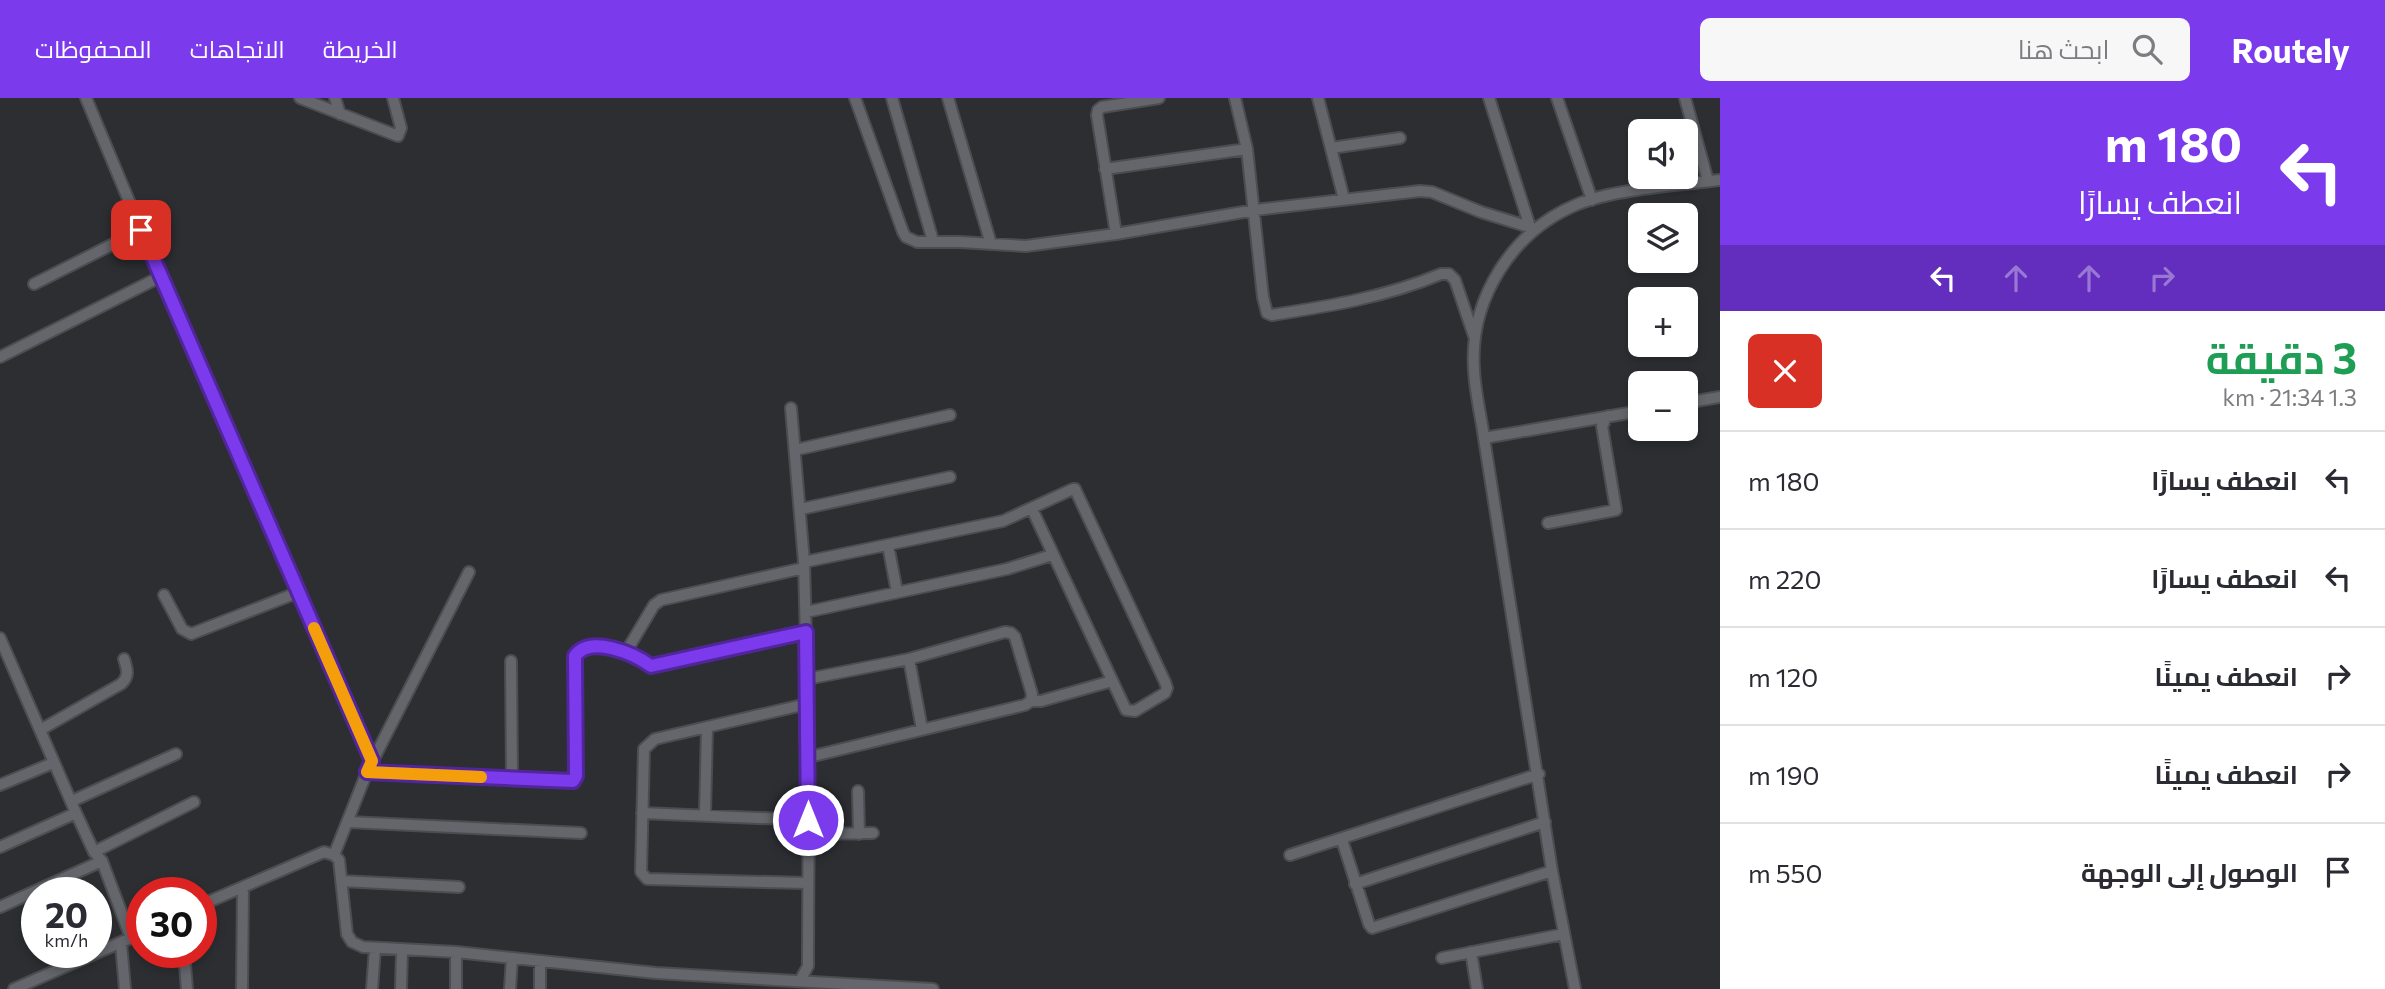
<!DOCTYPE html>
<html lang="ar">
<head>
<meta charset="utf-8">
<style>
	:root { --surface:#fff; --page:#f7f7f7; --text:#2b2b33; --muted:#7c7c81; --line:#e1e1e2; --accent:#7c3aed }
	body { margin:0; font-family:Commissioner,Cairo,sans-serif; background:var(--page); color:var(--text); direction:rtl; height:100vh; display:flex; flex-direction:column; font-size:26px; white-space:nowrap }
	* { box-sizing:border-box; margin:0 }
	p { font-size:23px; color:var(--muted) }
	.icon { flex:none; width:38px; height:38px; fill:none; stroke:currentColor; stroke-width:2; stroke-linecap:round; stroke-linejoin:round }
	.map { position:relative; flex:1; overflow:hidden; direction:ltr }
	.side { display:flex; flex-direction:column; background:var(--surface); width:665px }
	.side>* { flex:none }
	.guide { background:#7c3aed; color:#fff; overflow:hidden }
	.buttons { position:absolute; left:1628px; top:21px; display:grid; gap:14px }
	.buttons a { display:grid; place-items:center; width:70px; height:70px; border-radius:10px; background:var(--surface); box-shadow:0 4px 10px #0003; font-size:35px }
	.speed { position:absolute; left:21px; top:779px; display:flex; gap:14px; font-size:35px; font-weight:700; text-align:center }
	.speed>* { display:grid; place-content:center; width:91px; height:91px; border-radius:50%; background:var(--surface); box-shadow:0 4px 10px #0003; line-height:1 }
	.speed small { font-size:18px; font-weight:400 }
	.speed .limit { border:10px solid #d22; background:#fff; color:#111 }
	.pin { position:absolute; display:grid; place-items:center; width:60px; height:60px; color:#fff; margin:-30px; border-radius:14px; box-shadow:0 4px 10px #0006 }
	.me { position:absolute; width:77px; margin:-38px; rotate:0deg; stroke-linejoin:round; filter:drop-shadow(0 0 5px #0008) }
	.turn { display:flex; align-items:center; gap:24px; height:147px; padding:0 28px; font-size:32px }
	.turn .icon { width:91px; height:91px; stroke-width:2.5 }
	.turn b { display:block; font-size:49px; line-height:60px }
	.lanes { display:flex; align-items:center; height:66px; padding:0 28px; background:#0003; justify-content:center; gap:35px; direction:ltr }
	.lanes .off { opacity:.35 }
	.round { display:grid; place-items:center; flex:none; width:74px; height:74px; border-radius:10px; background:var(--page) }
	.headline { display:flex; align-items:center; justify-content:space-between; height:119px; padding:0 28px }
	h1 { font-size:42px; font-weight:700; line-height:52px; color:#1e9e55 }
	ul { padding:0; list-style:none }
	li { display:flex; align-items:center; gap:21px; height:98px; padding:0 28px; border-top:2px solid var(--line) }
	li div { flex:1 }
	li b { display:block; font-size:26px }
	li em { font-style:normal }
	header { display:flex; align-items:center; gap:42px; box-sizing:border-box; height:98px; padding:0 35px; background:var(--accent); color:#fff }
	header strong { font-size:33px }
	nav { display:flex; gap:38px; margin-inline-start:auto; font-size:24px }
	.search { width:490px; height:63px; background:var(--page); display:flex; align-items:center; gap:18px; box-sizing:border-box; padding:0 24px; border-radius:10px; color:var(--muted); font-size:26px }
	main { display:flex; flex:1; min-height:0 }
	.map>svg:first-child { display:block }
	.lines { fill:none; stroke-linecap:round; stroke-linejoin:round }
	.minor-casing { stroke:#4c4d50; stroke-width:14 }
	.minor { stroke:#64666b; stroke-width:10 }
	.route-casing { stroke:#51269a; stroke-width:18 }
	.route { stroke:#7c3aed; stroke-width:12 }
	.slow { stroke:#f59e0b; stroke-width:12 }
</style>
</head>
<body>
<header>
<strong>Routely</strong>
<div class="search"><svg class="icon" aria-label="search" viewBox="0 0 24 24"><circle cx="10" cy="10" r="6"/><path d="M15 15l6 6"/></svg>ابحث هنا</div>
<nav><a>الخريطة</a><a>الاتجاهات</a><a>المحفوظات</a></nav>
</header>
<main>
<section class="side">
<div class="guide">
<div class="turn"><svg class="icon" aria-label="left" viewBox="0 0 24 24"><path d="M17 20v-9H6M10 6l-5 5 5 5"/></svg><div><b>180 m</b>انعطف يسارًا</div></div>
<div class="lanes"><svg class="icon" aria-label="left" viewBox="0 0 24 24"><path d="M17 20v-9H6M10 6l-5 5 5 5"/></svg><svg class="icon off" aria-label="ahead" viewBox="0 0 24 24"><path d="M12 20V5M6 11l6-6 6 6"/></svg><svg class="icon off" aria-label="ahead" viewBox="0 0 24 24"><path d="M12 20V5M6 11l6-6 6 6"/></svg><svg class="icon off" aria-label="right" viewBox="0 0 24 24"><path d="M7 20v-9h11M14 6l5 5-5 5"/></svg></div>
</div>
<div class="headline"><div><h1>3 دقيقة</h1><p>1.3 km · 21:34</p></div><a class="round" style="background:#d93025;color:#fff"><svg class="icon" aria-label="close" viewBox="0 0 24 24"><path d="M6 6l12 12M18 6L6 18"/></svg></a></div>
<ul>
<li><svg class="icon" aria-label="left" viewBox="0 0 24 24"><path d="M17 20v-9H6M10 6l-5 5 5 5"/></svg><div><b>انعطف يسارًا</b></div><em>180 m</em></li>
<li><svg class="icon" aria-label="left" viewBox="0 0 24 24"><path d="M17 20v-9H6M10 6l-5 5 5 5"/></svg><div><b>انعطف يسارًا</b></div><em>220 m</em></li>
<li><svg class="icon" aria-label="right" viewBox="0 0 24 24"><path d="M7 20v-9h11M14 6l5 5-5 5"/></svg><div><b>انعطف يمينًا</b></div><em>120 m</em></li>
<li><svg class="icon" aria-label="right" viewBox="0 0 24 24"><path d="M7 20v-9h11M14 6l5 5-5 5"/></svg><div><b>انعطف يمينًا</b></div><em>190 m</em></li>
<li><svg class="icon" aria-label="arrive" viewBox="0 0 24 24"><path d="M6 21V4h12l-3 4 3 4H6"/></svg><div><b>الوصول إلى الوجهة</b></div><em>550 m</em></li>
</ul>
</section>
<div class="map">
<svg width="1720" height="891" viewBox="0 0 1720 891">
	<rect width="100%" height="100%" fill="#2c2e32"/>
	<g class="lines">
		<!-- minor casing -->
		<g class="minor-casing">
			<path id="minor" d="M86,0L175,213L372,663
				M300,0L398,38L401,30L393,0
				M335,0L340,16
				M855,0L903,134L906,139L917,144H960L1026,148L1116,136L1255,112L1420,93L1432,94L1481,114L1536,131
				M892,0L933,143
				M948,0L991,146
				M1235,0L1247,51L1263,199L1267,215L1272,217C1330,208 1386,199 1441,176H1449L1455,182L1474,238
				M1318,0L1344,101
				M1489,0L1530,129
				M1557,0L1592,102
				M1685,0L1708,83
				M1331,50L1400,40
				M1105,71L1247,51
				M1116,136L1097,17L1098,12L1102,9L1159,0
				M34,186L141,132
				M0,259L162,178
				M1685,305L1720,299
				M791,310L804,464L809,659L808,856V868L800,883
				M1484,340L1640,313
				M795,352L950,317
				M801,411L950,379
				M1548,425L1616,412L1602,328L1608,318
				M888,447L897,494
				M804,464L1003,423L1073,391H1075L1165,584L1167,590L1165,595L1135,613L1126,612L1032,411
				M164,497L182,531L191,536L299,494
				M806,514L1007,471L1052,457
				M0,540L76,715L94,754L102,763L131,840
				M626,554L654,507L661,502L804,470
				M909,561L922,631
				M511,563L512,681
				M807,581L909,561L1005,534L1011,535L1015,539L1032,596L1031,603L1025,607L809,659
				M1031,603H1041L1112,583
				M807,606L655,641L644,651L641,774L647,781L807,785
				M40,632L121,586C130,578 127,571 124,561
				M367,674L573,683L576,679L574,558C590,537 634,555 651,568L806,534
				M0,687L53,665
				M858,693L859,736
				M72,703L176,656
				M642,715L808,722
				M705,717L707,630
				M349,724L581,735
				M808,736L873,735
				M1342,742L1369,826L1372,830L1552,773
				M0,749L76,715
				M94,754L194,704
				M334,757L367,674L469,474
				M1290,757L1539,676
				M342,783L459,789
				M1355,786L1545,724
				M201,807L324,754L334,757L339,762L347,836L352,844L363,849L456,854L656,875L933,891
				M0,809L102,763
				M121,845L125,891
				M184,854L187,891
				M1471,854L1477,891
				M1442,860L1564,836
				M540,863V891
				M14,891L142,835
				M242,891L243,789
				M372,891L375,850
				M401,891L402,851
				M456,891V854
				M510,891L512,860
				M1575,891L1552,773L1484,340C1481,318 1475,294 1474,272C1469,201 1512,133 1578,106C1615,91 1679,87 1720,82"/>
		</g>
		<!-- minor -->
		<use href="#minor" class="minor"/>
	</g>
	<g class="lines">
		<!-- route casing -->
		<g class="route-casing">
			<path id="route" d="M141,132L372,663L367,674L573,683L576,678L575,558C590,537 633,555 651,568L806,534L808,722"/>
		</g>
		<!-- route -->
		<use href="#route" class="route"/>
		<!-- slow -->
		<path class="slow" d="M314,530L372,663L367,674L481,679"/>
	</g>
</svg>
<div class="buttons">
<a><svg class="icon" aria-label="sound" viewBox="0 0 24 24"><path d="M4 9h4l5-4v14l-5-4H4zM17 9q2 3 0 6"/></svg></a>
<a><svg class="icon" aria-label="layers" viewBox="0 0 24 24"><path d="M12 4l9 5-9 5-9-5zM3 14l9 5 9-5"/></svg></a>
<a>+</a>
<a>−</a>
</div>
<div class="speed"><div>20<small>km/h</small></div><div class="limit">30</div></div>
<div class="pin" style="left:141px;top:132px;background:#d93025"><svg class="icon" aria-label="arrive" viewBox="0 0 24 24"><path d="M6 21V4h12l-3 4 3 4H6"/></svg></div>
<svg class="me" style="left:808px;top:722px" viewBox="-20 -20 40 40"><circle r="17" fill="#7c3aed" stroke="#fff" stroke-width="3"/><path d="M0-11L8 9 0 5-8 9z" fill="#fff"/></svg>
</div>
</main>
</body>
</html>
